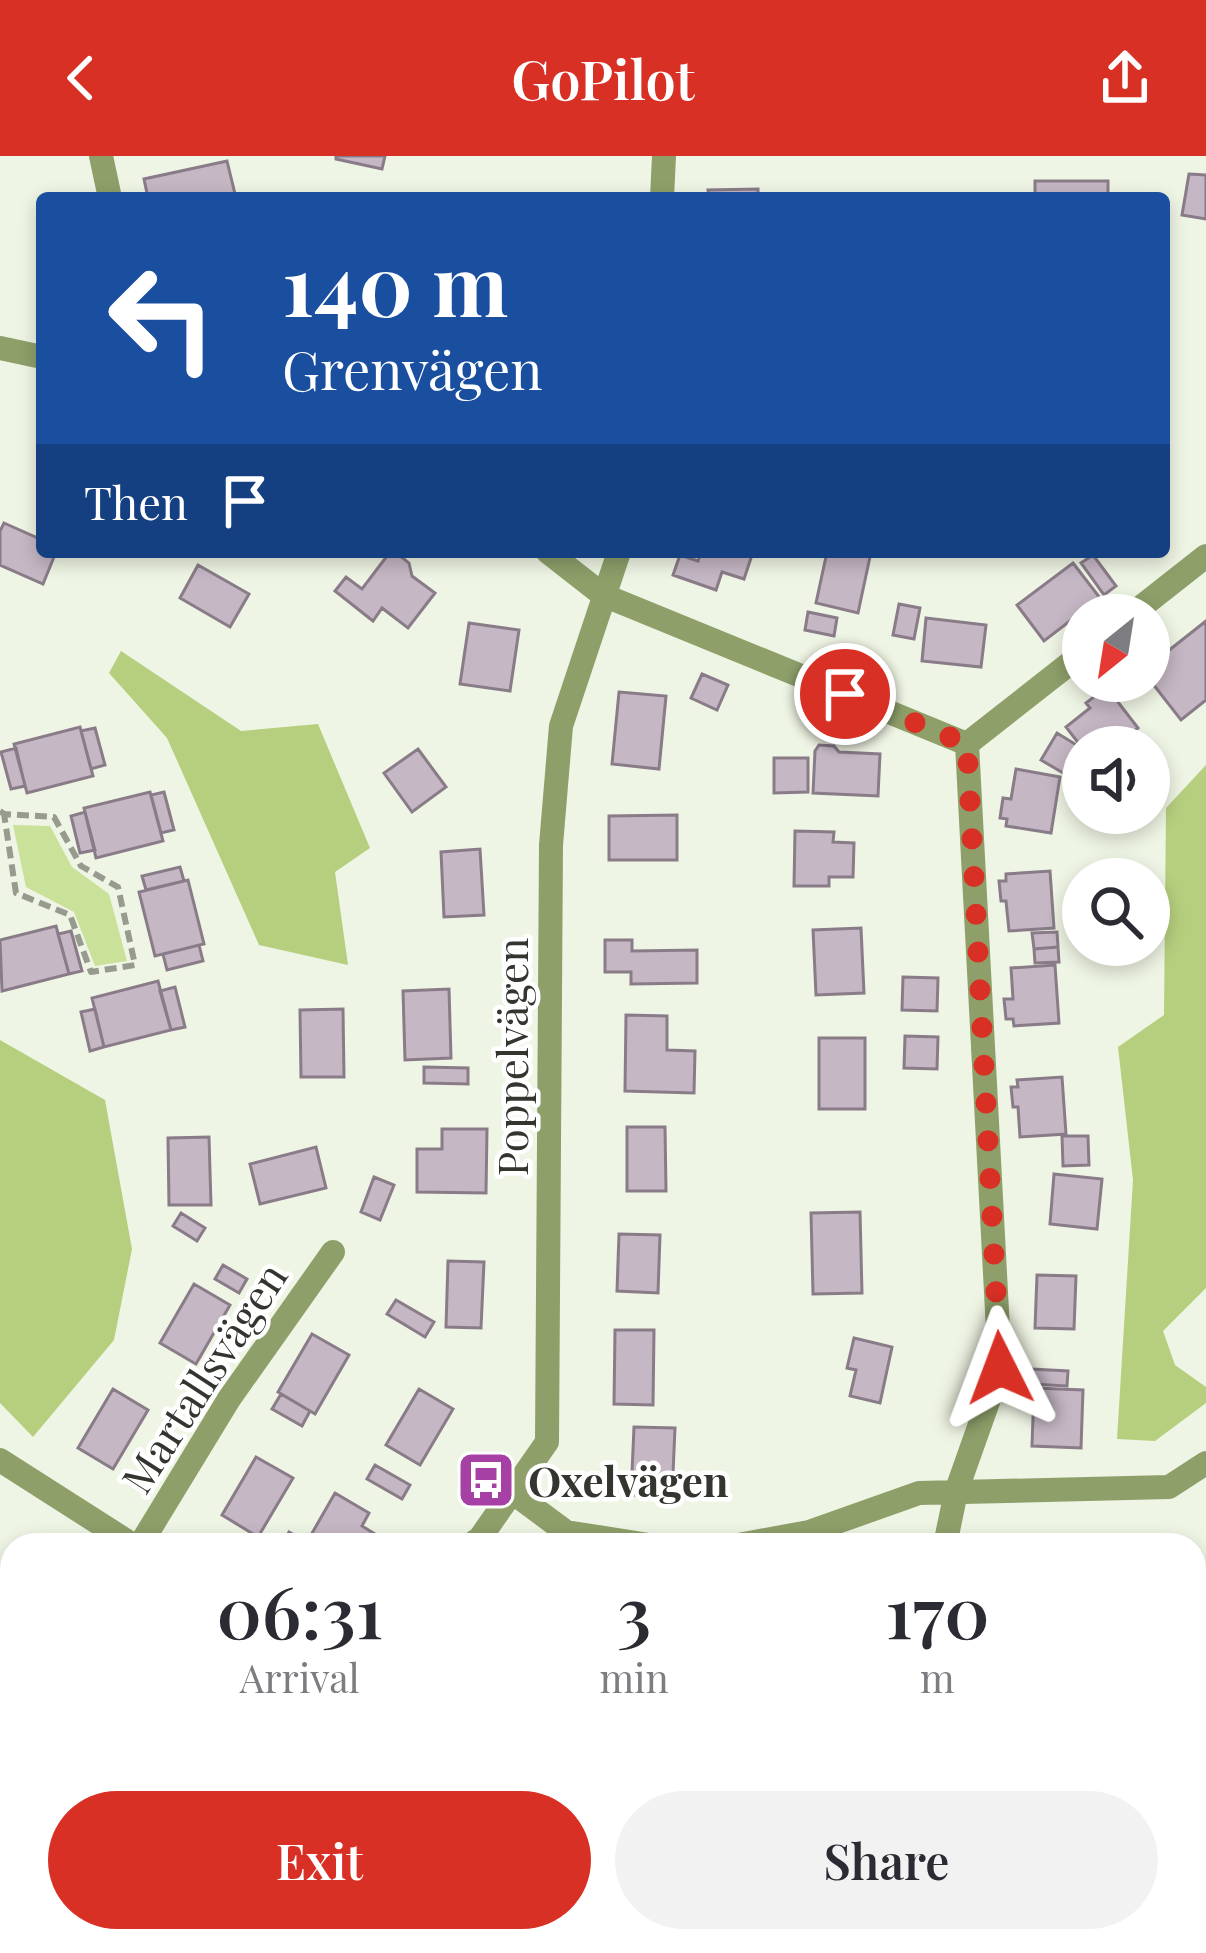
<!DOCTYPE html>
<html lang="en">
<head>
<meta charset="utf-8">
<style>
	:root { --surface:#fff; --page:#f2f2f3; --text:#2b2b33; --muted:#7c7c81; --accent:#d93025 }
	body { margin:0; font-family:"Playfair Display",serif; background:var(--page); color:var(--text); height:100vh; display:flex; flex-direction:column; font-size:45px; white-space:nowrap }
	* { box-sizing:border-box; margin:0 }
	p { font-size:39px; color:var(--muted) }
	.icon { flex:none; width:66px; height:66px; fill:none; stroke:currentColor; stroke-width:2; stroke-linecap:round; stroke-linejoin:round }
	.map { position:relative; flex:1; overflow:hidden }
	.sheet { position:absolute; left:0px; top:1377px; width:1206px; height:420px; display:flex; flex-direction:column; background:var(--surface); border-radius:36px 36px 0 0; box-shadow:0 6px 18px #0003 }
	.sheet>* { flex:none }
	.hud { position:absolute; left:36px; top:36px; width:1134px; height:366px; border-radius:12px; box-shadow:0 6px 18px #0003; background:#1a4fa0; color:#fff; overflow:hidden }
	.needle { width:78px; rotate:210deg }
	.tools { position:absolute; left:1062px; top:438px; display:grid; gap:24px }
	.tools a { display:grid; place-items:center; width:108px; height:108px; border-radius:50%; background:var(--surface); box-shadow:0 6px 18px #0003; font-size:60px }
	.pin { position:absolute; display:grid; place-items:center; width:102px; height:102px; color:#fff; margin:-51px; border:6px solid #fff; border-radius:50%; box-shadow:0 3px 12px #0007 }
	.me { position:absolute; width:132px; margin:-66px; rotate:357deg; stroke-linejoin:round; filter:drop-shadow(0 0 9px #0008) }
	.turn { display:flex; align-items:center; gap:42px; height:252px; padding:0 48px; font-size:54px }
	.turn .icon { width:156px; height:156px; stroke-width:2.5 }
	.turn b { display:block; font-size:84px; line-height:102px }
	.then { display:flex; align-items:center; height:114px; padding:0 48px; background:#0003; gap:24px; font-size:45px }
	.eta { display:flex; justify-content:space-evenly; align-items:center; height:204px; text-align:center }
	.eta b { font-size:72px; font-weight:600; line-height:84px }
	.button { display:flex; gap:24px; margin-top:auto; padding:24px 48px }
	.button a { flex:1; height:138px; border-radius:72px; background:var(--accent); color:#fff; font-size:48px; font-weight:600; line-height:138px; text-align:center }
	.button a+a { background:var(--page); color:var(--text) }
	header { display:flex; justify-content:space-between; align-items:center; height:156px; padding:0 48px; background:var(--accent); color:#fff; font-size:54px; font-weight:600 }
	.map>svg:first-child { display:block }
	.green { fill:#c9e199 }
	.forest { fill:#b6cf7e }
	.building { fill:#c5b7c4; stroke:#897c88; stroke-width:3 }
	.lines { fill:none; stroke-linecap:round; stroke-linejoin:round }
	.path { stroke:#969a8f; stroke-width:6; stroke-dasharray:12 6; stroke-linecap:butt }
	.street { stroke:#8e9f6a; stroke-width:24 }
	.route { stroke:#d93025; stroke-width:21; stroke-dasharray:0 37.8 }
	.labels { text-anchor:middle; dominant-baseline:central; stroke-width:9; stroke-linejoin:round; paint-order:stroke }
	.street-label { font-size:42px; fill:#33352f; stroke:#fff }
	.poi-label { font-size:42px; font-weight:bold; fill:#33352f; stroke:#fff; text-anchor:start }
</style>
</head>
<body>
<header><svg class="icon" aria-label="back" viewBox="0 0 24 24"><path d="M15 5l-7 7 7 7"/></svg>GoPilot<svg class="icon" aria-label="share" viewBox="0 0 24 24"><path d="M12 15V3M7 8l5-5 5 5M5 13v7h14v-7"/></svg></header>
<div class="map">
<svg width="1206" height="1797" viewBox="0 0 1206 1797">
	<rect width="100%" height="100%" fill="#eff5e4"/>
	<!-- green -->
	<path class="green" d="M13,669L50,670L72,711L109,738L127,805L95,810L74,756L26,731Z"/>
	<!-- forest -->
	<path class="forest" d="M121,495L241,575L318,568L370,692L335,716L348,809L259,789L167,582L109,517Z
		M1206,609V1132L1163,1175L1175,1209L1206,1231V1247L1155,1285L1117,1283L1133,1024L1118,891L1164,859L1166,652Z
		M0,884L105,944L132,1093L114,1184L33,1281L0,1247Z
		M1194,1466L1206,1475V1764L1194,1772Z
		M457,1785H774L773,1797H455Z"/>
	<!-- building -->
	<path class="building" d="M336,0H385L382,13L336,3Z
		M227,5L236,42H148L144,23Z
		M1189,18L1206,19V63L1182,59Z
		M1035,25H1108V42H1035Z
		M758,33V42H709L708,34Z
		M4,367L42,384V396H56L43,428L0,409V375Z
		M701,396H753L744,423L722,416L716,434L673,419L680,399L698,405Z
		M827,396H871L858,457L816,447Z
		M399,399L409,407L412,420L435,437L408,472L382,452L373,465L335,435L346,421L362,433L387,400Z
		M1093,399L1116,430L1104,439L1081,407Z
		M1073,407L1100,442L1044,485L1017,449Z
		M198,409L249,438L230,471L180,442Z
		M899,448L920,452L914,483L893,479Z
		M808,456L837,462L834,480L805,474Z
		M926,462L986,469L981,511L922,505Z
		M1206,465V544L1181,564L1149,523V510Z
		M469,467L519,474L510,535L460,528Z
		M702,518L728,529L717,554L691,542Z
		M619,536L666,540L659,613L612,608Z
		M1100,536L1104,541L1111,537L1138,572L1113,591L1083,593L1066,571L1090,552L1086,547Z
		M80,571L93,620L27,637L14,588Z
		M95,572L105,609L91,613L81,575Z
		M1057,577L1083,593V600L1070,621L1041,604Z
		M819,589L834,590L839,596L880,598L878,640L813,637L815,595Z
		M16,592L25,630L11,633L1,596Z
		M418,593L446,631L412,656L384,617Z
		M774,602H808V636L774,637Z
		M1016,613L1060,621L1051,677L1006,670L1007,663L1000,662L1003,642L1011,643Z
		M150,636L163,685L96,702L84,652Z
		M164,636L174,674L161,677L151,639Z
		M85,656L95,694L80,697L71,660Z
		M677,659V704H609V660Z
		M795,675L834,676L833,686L854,687L853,721H829V730H794Z
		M480,693L484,759L444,761L441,696Z
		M180,711L184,725L146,734L142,720Z
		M1050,715L1054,772L1009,775L1006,745H1001L999,725H1006V718Z
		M188,724L204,788L155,800L139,736Z
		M56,770L69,818L2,835L0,784Z
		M861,772L864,837L816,839L813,774Z
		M71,775L82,815L69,818L58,778Z
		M1057,776L1058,791L1034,793L1032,777Z
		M605,784H632V795L697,794V827L631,828V816H605Z
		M199,789L203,805L167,814L163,798Z
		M1058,791L1059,806L1035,807L1034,793Z
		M1055,809L1059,867L1014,870L1013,863H1006L1004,843H1013L1011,812Z
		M903,821L938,822L937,855L902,854Z
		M158,825L171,874L104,891L92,842Z
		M175,831L185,871L171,874L160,835Z
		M449,833L451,902L405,904L403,835Z
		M95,853L104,891L90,895L81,856Z
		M343,853L344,921H301L300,854Z
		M626,859L667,860V894L695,895L694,937L625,935Z
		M905,880L938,881L937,913L904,912Z
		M819,882H865V953H819Z
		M424,911L468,912V928L424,927Z
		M1062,921L1066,978L1020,981L1018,951H1013L1011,931H1018L1017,924Z
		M627,971H665L666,1035H627Z
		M442,973H487L486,1037L417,1036V993H442Z
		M1062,980H1088L1089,1009L1063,1010Z
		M209,981L211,1049H169L168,982Z
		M316,991L326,1032L260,1048L250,1008Z
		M1054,1018L1102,1023L1097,1073L1050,1068Z
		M374,1021L394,1029L380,1064L361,1056Z
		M860,1056L862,1137L813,1138L811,1057Z
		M181,1057L205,1072L197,1085L173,1070Z
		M619,1078L660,1079L658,1137L617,1135Z
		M448,1105L484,1106L481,1172L446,1171Z
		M223,1109L247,1123L239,1137L215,1123Z
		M1037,1119L1076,1120L1074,1173L1035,1172Z
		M194,1128L230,1149L196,1208L160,1187Z
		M396,1144L434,1166L425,1181L387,1158Z
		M615,1174H654L653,1249L614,1248Z
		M312,1178L349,1199L315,1258L278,1236Z
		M854,1182L892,1191L880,1247L850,1240L856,1214L847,1212Z
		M1031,1213L1068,1215L1067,1230L1030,1228Z
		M1034,1232L1083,1234L1081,1292L1032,1290Z
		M113,1233L148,1254L113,1313L78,1292Z
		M419,1233L453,1253L420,1309L386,1289Z
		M281,1238L310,1255L302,1270L272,1253Z
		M634,1271L675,1272L672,1340L631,1339Z
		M256,1301L293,1322L258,1381L222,1359Z
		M375,1309L410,1329L402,1343L367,1323Z
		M335,1337L369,1357L362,1370L375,1378L369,1389H282L289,1376L307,1386Z
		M0,1573L12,1576L10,1643L0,1641Z
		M0,1719L12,1720V1768L0,1767Z"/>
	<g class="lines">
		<!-- path -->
		<path class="path" d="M0,655L4,658L54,661L81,710L118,731L135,809L91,816L70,759L16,737L4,658"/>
		<!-- street -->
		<path class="street" d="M101,0L110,42
			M662,42L664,0
			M0,192L42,201
			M548,396L603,439L967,588L1083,497
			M1131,459L1206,400
			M0,1304L133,1389
			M512,1336L566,1376L649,1389
			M140,1389L229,1243L333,1096
			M470,1389L480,1382L547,1286L551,689L561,570L619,396
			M738,1389L809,1376L919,1337L1169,1331L1206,1307
			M945,1389L956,1336L1000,1212L967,588
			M102,1797L109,1785"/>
	</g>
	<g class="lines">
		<!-- route -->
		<path class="route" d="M845,538L967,588L1000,1212"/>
	</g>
	<!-- icons -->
	<defs>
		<g id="bus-square" transform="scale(3)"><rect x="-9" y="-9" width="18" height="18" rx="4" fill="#a640a4" stroke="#fff"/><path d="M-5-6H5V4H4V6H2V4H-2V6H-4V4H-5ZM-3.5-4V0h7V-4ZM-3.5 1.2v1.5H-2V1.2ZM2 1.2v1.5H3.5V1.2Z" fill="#fff"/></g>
	</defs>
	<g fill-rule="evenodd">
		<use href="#bus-square" x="486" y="1324"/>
	</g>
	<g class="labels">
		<!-- street labels -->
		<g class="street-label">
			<text transform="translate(511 901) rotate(-90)">Poppelvägen</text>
			<text transform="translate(203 1221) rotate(-57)">Martallsvägen</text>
		</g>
		<!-- poi labels -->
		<g class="poi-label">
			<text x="528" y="1324">Oxelvägen</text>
		</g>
	</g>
</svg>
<div class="tools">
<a><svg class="needle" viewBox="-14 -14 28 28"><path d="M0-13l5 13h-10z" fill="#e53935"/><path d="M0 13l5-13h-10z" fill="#7c7c81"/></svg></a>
<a><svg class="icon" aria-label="sound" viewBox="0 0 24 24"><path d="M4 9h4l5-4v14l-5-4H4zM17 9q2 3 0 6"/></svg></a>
<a><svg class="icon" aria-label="search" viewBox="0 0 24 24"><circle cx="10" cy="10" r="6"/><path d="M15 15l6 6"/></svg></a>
</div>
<div class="pin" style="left:845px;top:538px;background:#d93025"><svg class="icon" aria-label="arrive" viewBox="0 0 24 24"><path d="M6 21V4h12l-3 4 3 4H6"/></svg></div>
<svg class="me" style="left:1000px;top:1212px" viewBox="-20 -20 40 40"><path d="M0-17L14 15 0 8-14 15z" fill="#d93025" stroke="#fff" stroke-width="4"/></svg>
<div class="hud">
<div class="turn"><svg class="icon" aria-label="left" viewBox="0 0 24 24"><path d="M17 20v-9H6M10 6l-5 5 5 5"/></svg><div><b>140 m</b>Grenvägen</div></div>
<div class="then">Then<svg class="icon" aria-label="arrive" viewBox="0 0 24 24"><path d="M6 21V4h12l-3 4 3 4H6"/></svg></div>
</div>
<section class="sheet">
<div class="eta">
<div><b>06:31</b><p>Arrival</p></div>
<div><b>3</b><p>min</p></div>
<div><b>170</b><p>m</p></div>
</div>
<div class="button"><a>Exit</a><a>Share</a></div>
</section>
</div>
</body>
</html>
